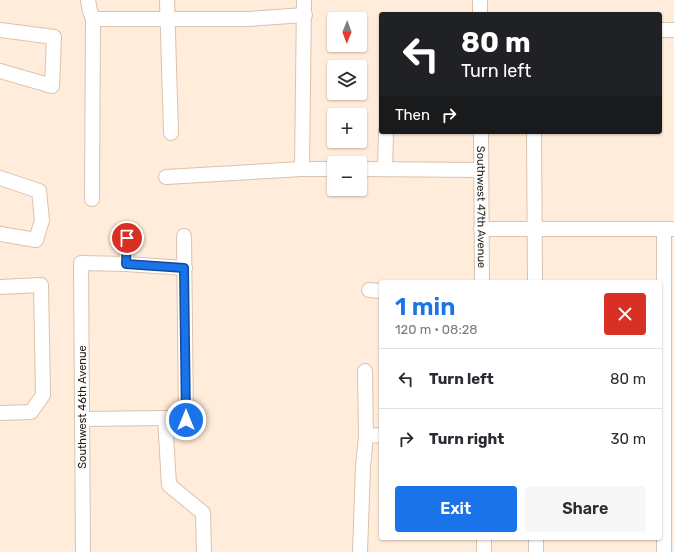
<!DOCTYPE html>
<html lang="en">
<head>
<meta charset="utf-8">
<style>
	:root { --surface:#fff; --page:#f7f7f7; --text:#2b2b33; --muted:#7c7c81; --line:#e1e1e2; --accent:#1a73e8 }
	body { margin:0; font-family:Rubik,sans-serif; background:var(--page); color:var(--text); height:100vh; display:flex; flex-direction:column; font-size:15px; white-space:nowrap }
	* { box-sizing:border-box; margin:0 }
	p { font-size:13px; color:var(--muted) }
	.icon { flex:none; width:22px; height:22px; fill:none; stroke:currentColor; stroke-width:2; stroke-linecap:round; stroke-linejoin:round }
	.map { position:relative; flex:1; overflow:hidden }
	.details { position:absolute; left:379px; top:280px; width:283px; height:260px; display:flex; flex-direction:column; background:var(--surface); border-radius:4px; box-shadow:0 1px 3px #0004 }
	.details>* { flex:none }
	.top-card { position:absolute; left:379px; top:12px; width:283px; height:122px; border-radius:4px; box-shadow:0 1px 3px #0004; background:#202124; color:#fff; overflow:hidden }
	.needle { width:26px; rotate:181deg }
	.fabs { position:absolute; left:327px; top:12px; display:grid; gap:8px }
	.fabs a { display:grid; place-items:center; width:40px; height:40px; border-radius:4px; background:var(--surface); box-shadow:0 1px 3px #0004; font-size:20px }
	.pin { position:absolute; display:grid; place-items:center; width:34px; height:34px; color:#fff; margin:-17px; border:2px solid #fff; border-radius:50%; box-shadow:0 1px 4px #0007 }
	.me { position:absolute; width:44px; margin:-22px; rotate:0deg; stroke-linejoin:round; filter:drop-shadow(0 0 3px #0008) }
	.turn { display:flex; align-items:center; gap:14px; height:84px; padding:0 16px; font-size:18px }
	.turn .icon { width:52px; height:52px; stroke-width:2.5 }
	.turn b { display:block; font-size:28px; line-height:34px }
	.then { display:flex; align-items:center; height:38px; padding:0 16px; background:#0003; gap:8px; font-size:15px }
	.round { display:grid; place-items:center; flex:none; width:42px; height:42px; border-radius:4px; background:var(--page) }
	.head { display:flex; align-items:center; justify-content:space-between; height:68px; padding:0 16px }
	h1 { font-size:24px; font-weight:600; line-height:30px; color:var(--accent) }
	.action { display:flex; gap:8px; margin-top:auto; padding:8px 16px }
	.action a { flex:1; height:46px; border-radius:4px; background:var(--accent); color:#fff; font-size:16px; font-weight:600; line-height:46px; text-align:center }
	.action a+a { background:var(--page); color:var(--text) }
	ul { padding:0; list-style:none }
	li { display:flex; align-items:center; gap:12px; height:60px; padding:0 16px; border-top:1px solid var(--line) }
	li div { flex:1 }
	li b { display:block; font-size:15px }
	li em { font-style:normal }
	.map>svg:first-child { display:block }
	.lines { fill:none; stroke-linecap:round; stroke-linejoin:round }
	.minor-casing { stroke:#dac3ad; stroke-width:16 }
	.minor { stroke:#fff; stroke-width:14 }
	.route-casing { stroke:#114b97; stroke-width:10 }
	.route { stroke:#1a73e8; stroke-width:7 }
	.labels { text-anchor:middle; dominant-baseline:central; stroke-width:3; stroke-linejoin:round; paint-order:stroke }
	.street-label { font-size:11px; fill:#241c13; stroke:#fdfdfd }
</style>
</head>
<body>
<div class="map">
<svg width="674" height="552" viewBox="0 0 674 552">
	<rect width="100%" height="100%" fill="#ffecda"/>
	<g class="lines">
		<!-- minor casing -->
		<g class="minor-casing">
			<g id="minor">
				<path d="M88,0L90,11L93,19H248L305,15"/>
				<path d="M167,0L171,133"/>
				<path d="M480,0V14"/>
				<path d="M0,30L54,37L52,86L0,71"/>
				<path d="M660,30H674"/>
				<path id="s1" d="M481,132L482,282"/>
				<path d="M534,132L535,282"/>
				<path d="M302,169L304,0"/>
				<path d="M360,169L481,170"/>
				<path d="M385,169L386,132"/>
				<path d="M166,177L302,169H334"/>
				<path d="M0,178L39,191L42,220L36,240L0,234"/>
				<path d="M92,199L93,19"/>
				<path d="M481,229H674"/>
				<path d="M664,229V552"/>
				<path d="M184,236L186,420L165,418L169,485L203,513L204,552"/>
				<path d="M127,238L126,264L185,268"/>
				<path d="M0,287L41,285L43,395L31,412L0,413"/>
				<path d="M369,290L381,291"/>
				<path d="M365,371L366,436"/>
				<path d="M82,419L165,418"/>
				<path d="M484,538V552"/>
				<path d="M536,538V552"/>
				<path d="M83,552L81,263L126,264"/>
				<path d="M360,552L363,467L366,436L381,435"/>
			</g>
		</g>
		<!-- minor -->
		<use href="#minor" class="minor"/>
	</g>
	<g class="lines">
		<!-- route casing -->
		<g class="route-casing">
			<path id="route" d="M127,238L126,264L184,268L186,420"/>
		</g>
		<!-- route -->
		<use href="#route" class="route"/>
	</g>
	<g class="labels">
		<!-- street labels -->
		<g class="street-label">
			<text stroke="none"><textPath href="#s1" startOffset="75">Southwest 47th Avenue</textPath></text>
			<text transform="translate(82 407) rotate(-90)">Southwest 46th Avenue</text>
		</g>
	</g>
</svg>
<div class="fabs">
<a><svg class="needle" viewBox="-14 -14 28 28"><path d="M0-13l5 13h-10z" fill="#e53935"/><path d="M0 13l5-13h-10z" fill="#7c7c81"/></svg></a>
<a><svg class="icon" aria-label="layers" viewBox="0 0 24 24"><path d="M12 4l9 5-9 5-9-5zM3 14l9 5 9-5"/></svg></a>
<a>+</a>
<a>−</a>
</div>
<div class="pin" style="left:127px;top:238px;background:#d93025"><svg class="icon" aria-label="arrive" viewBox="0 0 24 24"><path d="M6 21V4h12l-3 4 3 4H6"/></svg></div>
<svg class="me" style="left:186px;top:420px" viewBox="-20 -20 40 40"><circle r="17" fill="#1a73e8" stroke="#fff" stroke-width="3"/><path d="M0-11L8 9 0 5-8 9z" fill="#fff"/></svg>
<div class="top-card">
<div class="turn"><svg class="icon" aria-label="left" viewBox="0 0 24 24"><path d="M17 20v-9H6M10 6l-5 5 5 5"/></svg><div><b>80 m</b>Turn left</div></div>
<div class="then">Then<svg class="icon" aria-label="right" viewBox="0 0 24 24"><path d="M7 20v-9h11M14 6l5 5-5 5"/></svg></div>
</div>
<section class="details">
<div class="head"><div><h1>1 min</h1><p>120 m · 08:28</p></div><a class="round" style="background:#d93025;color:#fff"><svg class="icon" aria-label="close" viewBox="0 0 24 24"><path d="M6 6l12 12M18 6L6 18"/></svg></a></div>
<ul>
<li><svg class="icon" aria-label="left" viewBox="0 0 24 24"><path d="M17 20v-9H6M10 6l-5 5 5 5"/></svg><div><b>Turn left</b></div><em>80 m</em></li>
<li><svg class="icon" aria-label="right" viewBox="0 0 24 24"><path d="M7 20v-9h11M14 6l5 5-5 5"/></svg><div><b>Turn right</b></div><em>30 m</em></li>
</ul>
<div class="action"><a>Exit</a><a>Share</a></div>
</section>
</div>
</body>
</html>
